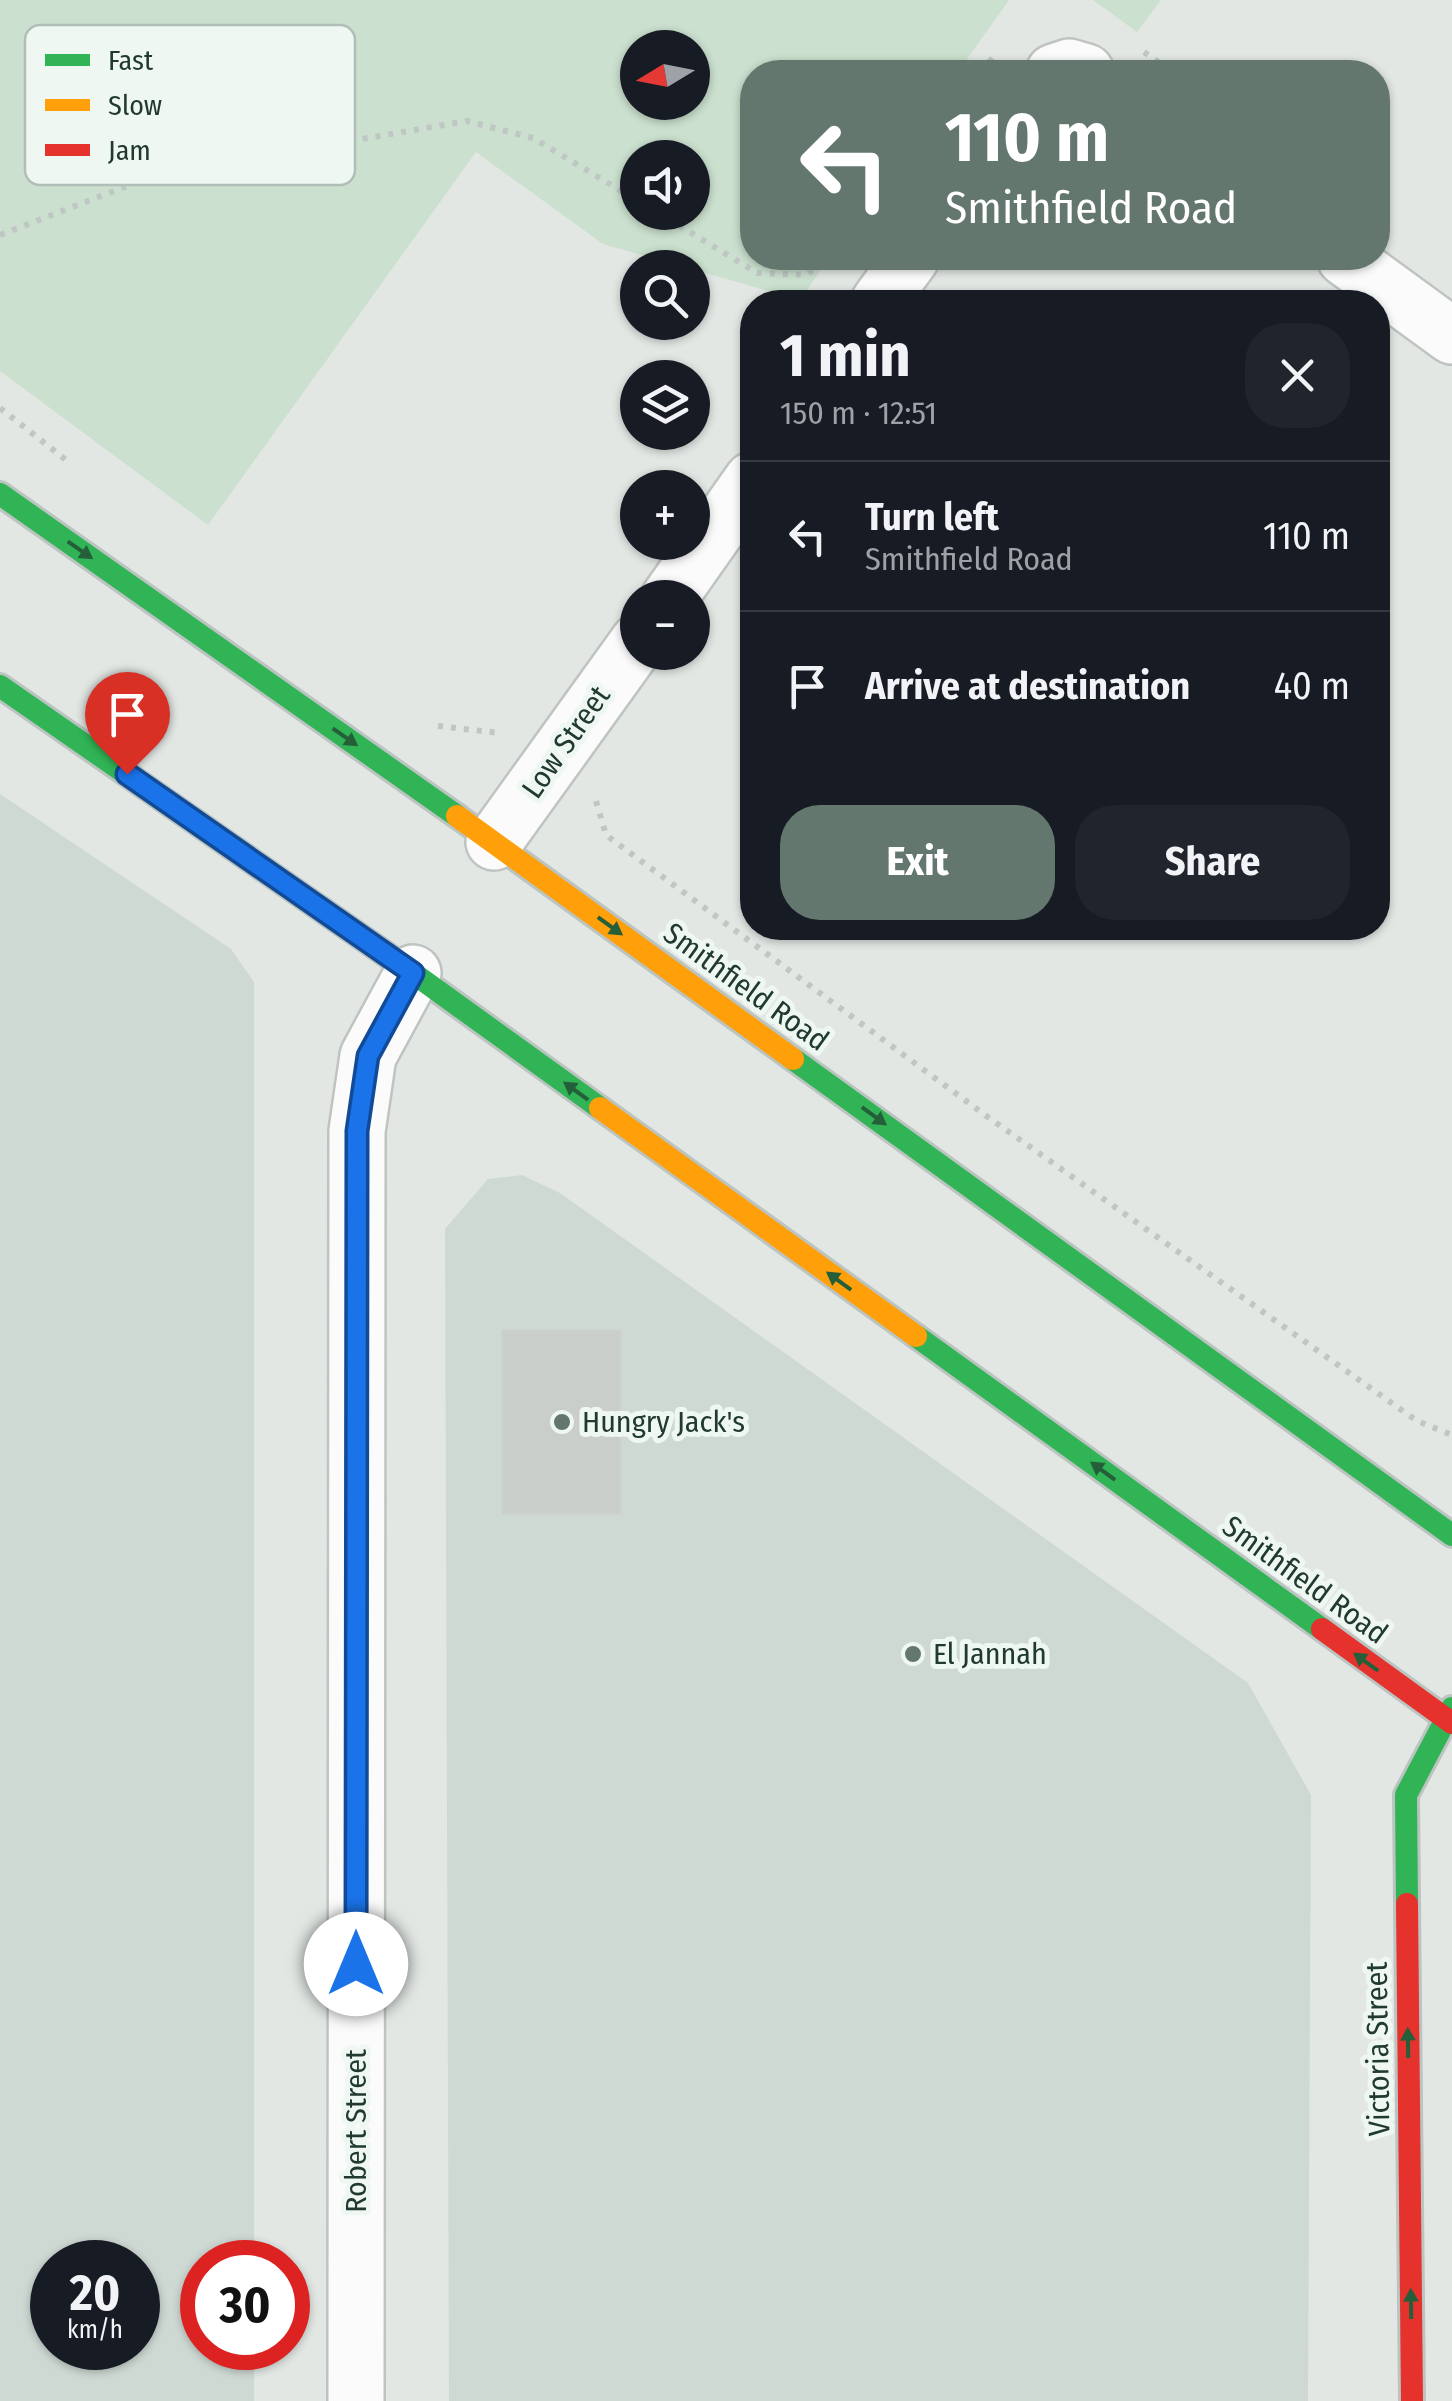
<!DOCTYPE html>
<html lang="en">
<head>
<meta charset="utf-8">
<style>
	:root { --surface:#171b24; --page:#20242c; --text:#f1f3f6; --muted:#9ea1a6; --line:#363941; --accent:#64776e }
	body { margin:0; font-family:"Fira Sans Condensed",sans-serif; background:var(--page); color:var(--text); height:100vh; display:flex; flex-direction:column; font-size:38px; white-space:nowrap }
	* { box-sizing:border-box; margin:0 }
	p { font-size:32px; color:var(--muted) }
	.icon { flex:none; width:55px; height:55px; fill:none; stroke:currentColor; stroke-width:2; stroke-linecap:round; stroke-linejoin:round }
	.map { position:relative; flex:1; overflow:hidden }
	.side { position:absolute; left:740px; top:290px; width:650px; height:650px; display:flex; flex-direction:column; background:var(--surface); border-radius:40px; box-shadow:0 2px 8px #0004 }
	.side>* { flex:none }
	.hud { position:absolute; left:740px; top:60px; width:650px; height:210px; border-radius:40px; box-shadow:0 2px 8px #0004; background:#64776e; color:#fff; overflow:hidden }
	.needle { width:65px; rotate:260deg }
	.controls { position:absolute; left:620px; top:30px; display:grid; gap:20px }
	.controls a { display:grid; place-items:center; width:90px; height:90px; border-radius:50%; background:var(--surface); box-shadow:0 2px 8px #0004; font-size:50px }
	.speed { position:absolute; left:30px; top:2240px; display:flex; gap:20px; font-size:50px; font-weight:700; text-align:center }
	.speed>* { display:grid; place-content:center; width:130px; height:130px; border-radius:50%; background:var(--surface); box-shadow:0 2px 8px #0004; line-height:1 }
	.speed small { font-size:25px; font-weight:400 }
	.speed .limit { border:15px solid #d22; background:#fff; color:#111 }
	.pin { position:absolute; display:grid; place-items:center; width:85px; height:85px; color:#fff; margin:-102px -42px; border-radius:50% 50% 50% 0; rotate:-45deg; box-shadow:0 0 10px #0007 }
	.pin .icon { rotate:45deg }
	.me { position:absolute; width:110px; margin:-55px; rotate:0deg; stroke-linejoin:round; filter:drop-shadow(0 0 8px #0008) }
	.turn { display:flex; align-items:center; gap:35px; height:210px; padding:0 40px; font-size:45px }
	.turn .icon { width:130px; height:130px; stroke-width:2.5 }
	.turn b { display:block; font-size:70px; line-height:85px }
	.round { display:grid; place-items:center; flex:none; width:105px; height:105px; border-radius:40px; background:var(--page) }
	.head { display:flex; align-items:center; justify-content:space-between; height:170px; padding:0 40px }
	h1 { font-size:60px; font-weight:700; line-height:75px }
	.primary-button { display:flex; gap:20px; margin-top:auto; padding:20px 40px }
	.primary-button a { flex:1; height:115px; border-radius:40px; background:var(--accent); color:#fff; font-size:40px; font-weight:700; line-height:115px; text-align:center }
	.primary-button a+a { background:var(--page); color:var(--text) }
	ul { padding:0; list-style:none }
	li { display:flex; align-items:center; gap:30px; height:150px; padding:0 40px; border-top:2px solid var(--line) }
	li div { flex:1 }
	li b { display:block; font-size:38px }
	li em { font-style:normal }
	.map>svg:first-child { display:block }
	.built { fill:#cfd9d3; fill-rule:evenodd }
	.green { fill:#cbe0ce; fill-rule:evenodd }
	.building { fill:#c9cecb; stroke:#cbd0cd; stroke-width:2.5 }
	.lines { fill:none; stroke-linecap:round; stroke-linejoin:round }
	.street-casing { stroke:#bfc4c1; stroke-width:60 }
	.fast-casing { stroke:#bbc4c0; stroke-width:28 }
	.slow-casing { stroke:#bbc4c0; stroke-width:28 }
	.jam-casing { stroke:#bbc4c0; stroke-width:28 }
	.path { stroke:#bfc7c4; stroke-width:6; stroke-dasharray:5 8; stroke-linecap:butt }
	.street { stroke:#fbfbfb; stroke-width:55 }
	.fast { stroke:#30b455; stroke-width:22 }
	.slow { stroke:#ff9f0a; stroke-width:22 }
	.jam { stroke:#e5322d; stroke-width:22 }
	.oneway { fill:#255f3a }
	.route-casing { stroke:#114b97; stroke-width:25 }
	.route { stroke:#1a73e8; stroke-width:18 }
	.poi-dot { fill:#64776e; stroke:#eff7f2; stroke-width:4 }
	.labels { text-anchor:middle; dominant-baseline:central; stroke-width:10; stroke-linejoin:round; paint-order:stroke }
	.street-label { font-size:30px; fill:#203a2f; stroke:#eff7f2 }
	.poi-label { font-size:30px; fill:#203a2f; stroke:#eff7f2; text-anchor:start }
	.key { fill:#eff7f2; stroke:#b1beb8; stroke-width:2.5 }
	.key-label { font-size:28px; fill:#203a2f }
</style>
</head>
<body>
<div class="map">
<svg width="1452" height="2401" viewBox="0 0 1452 2401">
	<rect width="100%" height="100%" fill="#e2e7e4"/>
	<!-- built -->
	<path class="built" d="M0,794L231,949L254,982V2262H202V2348H254V2401H0ZM52,2262H138V2348H52Z
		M522,1175L560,1193L1248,1683L1311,1795L1308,2401H449L445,1229L488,1179Z"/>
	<!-- green -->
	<path class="green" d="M0,0H1009L958,72H752V258H829L800,300L603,244L476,152L208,525L0,371ZM638,48H692V102H638ZM638,158H692V212H638Z
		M1093,0H1161L1137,32Z"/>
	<!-- building -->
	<path class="building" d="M503,1331H620V1513H503Z"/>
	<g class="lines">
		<!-- street casing -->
		<g class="street-casing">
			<path id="street" d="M1054,72L1069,67L1086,72
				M1345,258L1452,336
				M879,302L911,258
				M669,598L752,480
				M494,842L638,642
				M356,2401L357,1131L368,1056L413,973"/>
		</g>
		<!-- fast casing -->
		<g class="fast-casing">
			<path id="fast" d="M0,494L457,816
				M0,686L413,973L600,1108
				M793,1059L1452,1535
				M916,1336L1322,1629
				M1407,1904L1406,1795L1452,1708"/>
		</g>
		<!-- slow casing -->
		<g class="slow-casing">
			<path id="slow" d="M457,816L793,1059
				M600,1108L916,1336"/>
		</g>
		<!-- jam casing -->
		<g class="jam-casing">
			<path id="jam" d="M1322,1629L1452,1723
				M1407,1904L1412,2401"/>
		</g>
		<!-- path -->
		<path class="path" d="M1144,52L1173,72
			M981,72L995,55
			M657,212L757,273L805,275L831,260
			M0,235L158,174L467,121L533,138L638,201
			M0,408L66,460
			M438,726L500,733
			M596,801L606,835L985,1115L1417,1421L1452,1435"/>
		<!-- street -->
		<use href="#street" class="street"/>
		<!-- fast -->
		<use href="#fast" class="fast"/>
		<!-- slow -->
		<use href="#slow" class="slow"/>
		<!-- jam -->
		<use href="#jam" class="jam"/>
	</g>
	<!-- one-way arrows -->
	<defs><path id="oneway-solid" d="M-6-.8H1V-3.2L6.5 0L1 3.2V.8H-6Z" transform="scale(2.5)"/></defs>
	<g class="oneway">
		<use href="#oneway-solid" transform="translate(80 550) rotate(35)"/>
		<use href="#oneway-solid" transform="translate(345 737) rotate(35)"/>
		<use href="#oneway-solid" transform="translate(610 926) rotate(36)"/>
		<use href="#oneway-solid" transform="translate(576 1091) rotate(-144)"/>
		<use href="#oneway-solid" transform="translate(874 1116) rotate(36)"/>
		<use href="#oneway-solid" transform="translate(839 1281) rotate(-144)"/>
		<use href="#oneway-solid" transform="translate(1103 1471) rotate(-144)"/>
		<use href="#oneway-solid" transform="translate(1366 1662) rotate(-144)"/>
		<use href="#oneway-solid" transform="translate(1408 2043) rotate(-91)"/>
		<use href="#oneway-solid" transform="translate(1411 2304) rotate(-91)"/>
	</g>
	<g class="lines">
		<!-- route casing -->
		<g class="route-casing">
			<path id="route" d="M127,774L413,973L368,1056L357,1131L356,1964"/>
		</g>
		<!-- route -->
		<use href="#route" class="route"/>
	</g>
	<!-- markers -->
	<g class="poi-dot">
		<circle cx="562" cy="1422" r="10"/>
		<circle cx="913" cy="1654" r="10"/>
	</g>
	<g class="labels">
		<!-- street labels -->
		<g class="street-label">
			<text transform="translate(566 742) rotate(-55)">Low Street</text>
			<text transform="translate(746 987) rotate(36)">Smithfield Road</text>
			<text transform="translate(1305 1580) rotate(36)">Smithfield Road</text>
			<text transform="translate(1378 2049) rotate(-91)">Victoria Street</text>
			<text transform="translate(356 2131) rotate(-90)">Robert Street</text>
		</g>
		<!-- poi labels -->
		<g class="poi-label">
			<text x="582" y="1422">Hungry Jack's</text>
			<text x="933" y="1654">El Jannah</text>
		</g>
	</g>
	<!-- legend -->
	<rect x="25" y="25" width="330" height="160" rx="15" class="key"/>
	<rect x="45" y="54" width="45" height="12" fill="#30b455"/>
	<rect x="45" y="99" width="45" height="12" fill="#ff9f0a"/>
	<rect x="45" y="144" width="45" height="12" fill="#e5322d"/>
	<g class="key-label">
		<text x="108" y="70">Fast</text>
		<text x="108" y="115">Slow</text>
		<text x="108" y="160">Jam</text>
	</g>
</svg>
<div class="controls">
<a><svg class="needle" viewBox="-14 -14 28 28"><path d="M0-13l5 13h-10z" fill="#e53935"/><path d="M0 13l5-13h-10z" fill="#9ea1a6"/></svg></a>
<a><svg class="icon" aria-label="sound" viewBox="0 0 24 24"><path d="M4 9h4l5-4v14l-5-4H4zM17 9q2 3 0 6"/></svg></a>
<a><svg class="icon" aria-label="search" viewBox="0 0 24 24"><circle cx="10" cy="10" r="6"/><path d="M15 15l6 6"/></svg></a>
<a><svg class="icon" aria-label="layers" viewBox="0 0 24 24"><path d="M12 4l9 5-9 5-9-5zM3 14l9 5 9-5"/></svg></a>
<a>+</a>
<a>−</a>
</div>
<div class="speed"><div>20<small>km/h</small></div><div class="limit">30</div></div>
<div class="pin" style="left:127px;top:774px;background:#d93025"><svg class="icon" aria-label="arrive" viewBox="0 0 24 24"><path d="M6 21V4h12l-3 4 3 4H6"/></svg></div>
<svg class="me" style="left:356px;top:1964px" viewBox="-20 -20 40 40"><circle r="19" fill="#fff"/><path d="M0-13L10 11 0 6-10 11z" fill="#1a73e8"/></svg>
<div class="hud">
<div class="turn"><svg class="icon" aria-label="left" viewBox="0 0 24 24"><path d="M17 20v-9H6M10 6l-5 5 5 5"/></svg><div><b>110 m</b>Smithfield Road</div></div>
</div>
<section class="side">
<div class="head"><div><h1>1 min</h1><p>150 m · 12:51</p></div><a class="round"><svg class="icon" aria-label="close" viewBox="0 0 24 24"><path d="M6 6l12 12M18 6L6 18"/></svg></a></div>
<ul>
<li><svg class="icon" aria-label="left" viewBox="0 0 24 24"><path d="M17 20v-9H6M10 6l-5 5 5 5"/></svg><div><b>Turn left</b><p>Smithfield Road</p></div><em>110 m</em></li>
<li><svg class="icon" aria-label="arrive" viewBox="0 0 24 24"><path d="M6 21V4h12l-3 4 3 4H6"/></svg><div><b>Arrive at destination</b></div><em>40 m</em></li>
</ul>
<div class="primary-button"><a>Exit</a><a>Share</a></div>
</section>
</div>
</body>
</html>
